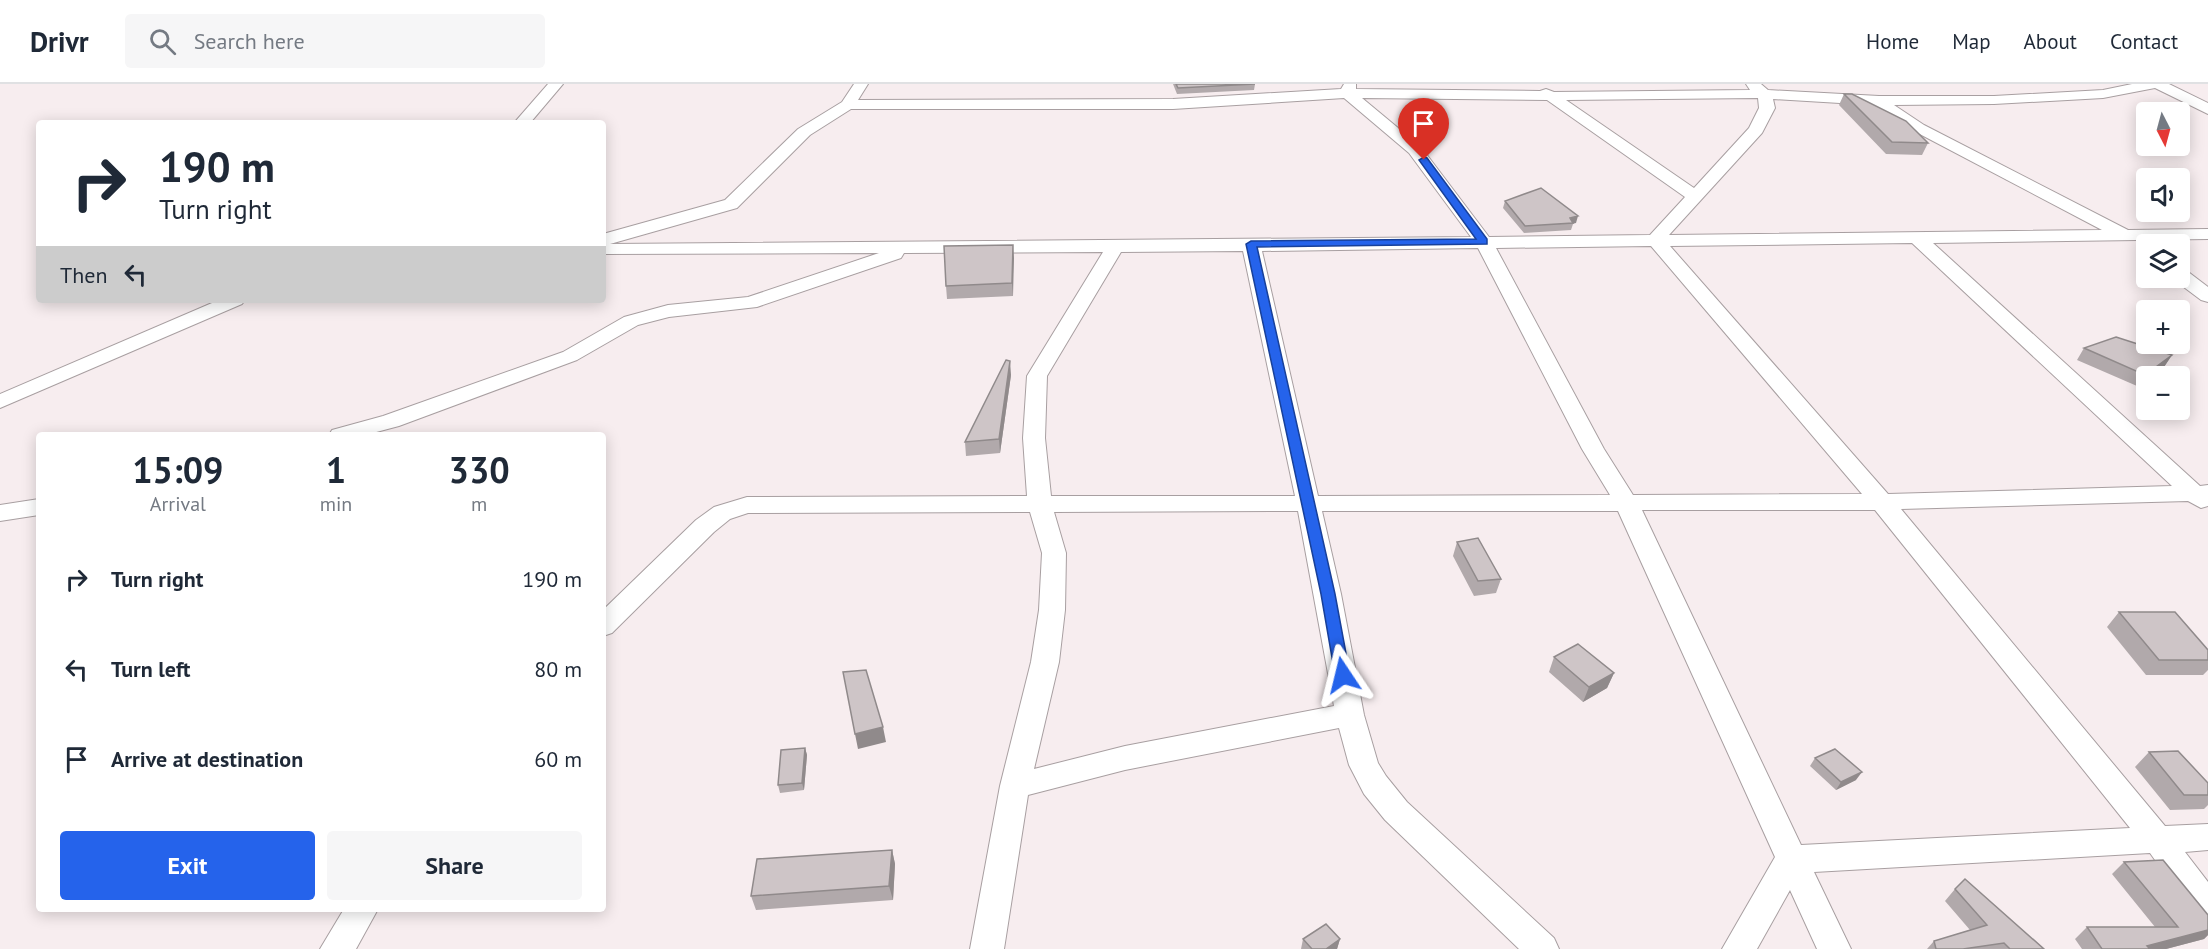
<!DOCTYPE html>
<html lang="en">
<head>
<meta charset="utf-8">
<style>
	:root { --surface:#fff; --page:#f6f6f7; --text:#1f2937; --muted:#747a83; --line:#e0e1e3; --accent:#2563eb }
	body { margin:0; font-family:"PT Sans",sans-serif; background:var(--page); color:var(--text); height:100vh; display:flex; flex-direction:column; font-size:22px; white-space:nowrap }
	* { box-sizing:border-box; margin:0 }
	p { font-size:20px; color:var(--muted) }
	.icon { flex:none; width:33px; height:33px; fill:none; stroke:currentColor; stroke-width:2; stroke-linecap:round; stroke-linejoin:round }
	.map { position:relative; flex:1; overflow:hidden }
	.sheet { position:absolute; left:36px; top:348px; width:570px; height:480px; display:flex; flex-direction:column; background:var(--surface); border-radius:6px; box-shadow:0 3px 15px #0003 }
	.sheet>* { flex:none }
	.guide { position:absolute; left:36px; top:36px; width:570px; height:183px; border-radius:6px; box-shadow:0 3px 15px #0003; background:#fff; color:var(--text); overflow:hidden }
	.needle { width:39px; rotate:174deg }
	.fabs { position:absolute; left:2136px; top:18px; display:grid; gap:12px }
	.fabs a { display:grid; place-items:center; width:54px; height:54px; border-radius:6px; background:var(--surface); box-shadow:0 3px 15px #0003; font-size:30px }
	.pin { position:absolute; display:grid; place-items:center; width:51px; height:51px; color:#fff; margin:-62px -26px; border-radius:50% 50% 50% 0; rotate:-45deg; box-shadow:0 0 6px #0007 }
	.pin .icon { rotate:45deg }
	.me { position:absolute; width:66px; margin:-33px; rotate:350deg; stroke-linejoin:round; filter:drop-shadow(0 0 4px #0008) }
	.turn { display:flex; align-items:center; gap:21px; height:126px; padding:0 24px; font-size:27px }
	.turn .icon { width:78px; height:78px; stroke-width:2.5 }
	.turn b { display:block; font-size:42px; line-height:51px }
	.then { display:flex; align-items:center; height:57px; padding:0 24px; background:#0003; gap:12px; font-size:22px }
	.eta { display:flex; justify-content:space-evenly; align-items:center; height:102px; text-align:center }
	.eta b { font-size:36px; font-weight:700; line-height:42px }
	.button { display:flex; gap:12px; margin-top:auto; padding:12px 24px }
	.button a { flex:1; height:69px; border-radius:6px; background:var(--accent); color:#fff; font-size:24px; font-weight:700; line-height:69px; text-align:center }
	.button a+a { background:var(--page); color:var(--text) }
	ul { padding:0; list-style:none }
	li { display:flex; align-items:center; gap:18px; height:90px; padding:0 24px }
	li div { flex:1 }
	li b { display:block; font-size:22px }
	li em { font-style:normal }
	header { display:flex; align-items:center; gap:36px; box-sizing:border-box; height:84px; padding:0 30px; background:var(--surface); border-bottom:2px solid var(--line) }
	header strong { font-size:28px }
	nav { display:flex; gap:33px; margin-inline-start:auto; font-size:21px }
	.search { width:420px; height:54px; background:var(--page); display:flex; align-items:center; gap:15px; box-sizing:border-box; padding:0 21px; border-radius:6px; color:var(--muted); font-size:22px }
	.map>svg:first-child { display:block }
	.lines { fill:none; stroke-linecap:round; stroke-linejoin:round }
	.street-casing { stroke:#a89fa1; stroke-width:2 }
	.street { fill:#fff; fill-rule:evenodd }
	.wall { fill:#b1a9ab }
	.shaded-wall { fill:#908a8b }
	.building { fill:#cec5c7; stroke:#908a8b; stroke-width:1.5 }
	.route { fill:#2563eb; stroke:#184099; stroke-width:1.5 }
</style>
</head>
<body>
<header>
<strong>Drivr</strong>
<div class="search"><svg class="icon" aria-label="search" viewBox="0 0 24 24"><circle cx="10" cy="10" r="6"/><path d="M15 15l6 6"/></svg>Search here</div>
<nav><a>Home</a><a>Map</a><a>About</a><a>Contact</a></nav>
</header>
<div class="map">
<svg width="2208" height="865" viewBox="0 0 2208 865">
	<rect width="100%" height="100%" fill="#f7edef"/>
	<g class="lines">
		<!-- street casing -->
		<g class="street-casing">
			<path id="street" d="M548,0H563L530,39H514Z
				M854,0H868L858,16L1173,15L1341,5L1344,0H1356V5L1540,7L1546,5L1554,8L1750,6L1746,0H1761L1768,6L1879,12H1994L2103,6L2132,0H2169L2208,19V30L2155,4L2103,14L1994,20L1894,21L1924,41L2128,146L2208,145V155L1933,159L2200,402L2208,401V422L2201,424L2188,417L1901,425L2165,742L2208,740V766L2185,768L2208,798V839L2196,834L2150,769L1814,788L1851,865H1817L1790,806L1757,865H1722L1775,773L1618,427H1322L1341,510L1364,631L1378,679L1386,692L1407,718L1554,854L1559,865H1519L1385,736L1364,710L1349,681L1339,644L1125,686L1028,711L1004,865H970L1000,702L1031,578L1039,526L1042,469L1030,428L748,429L730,435L714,448L612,549L603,552V526L696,436L714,423L747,413L1027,412L1023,354L1027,292L1103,168L904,169L901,174L757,223L669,233L638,241L577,276L399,342L365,351H329L332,346L383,332L563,268L624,233L668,221L748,213L879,169L603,170V150L725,116L798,45L842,18ZM1344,14L1409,69L1471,153L610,160L737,124L810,51L851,25H1173ZM1362,14L1547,16L1685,113L1650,151L1489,153L1421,63ZM1758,14L1759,24L1749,44L1694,104L1566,16ZM1773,15L1873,21L1914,47L2102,146L1669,151L1762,49L1775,24ZM1912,159L2172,402L1888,410L1670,162ZM1651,162L1862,410L1633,411L1604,365L1496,164ZM1478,164L1582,365L1610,411L1318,412L1262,167ZM1243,167L1295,412H1051L1045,354L1047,292L1121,168ZM1642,426H1875L2130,744L1801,761ZM1298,427L1334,622L1125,662L1034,685L1059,578L1065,526L1066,469L1054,428Z
				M2180,185L2187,187L2208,203V218L2201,216L2173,195L2180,194Z
				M219,216H245L242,220L0,324V310Z
				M39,415V431L0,437V421Z
				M344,825H378L356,865H320Z"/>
		</g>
		<!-- street -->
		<use href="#street" class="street"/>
	</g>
	<!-- wall -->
	<path class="wall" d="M1173,0H1255L1254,6L1177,10Z
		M1844,10L1928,59L1922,71L1886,70L1839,21Z
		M1505,117L1576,139L1573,140L1571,146L1524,149L1503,124Z
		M1013,161V212L947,215L946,202Z
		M2084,264L2172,271L2164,283L2137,302L2077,276Z
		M1011,291L1000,369L966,372L965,358Z
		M1457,458L1501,495L1496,509L1474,512L1453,472Z
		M2119,528L2208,566V586L2203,591H2146L2107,543Z
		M1554,573L1614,589L1607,604L1583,618L1549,588Z
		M805,664L807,671L804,706L780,709L778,701Z
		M2149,668L2208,711V721L2204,725L2170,726L2135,683Z
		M1815,674L1856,696L1836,706L1810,682Z
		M892,766L895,780L893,816L756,826L751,812Z
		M2124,778L2208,831V851L2204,855L2166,865H2082L2075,855L2087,843H2155L2112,790Z
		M1955,805L2044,865H1927L1934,857L1970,846L1945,817Z
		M1303,855H1340L1337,865H1301Z"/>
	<!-- shaded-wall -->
	<path class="shaded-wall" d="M1578,132L1576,139H1573L1570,134Z
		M1013,161L1014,174L1013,212L1012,199Z
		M2172,271L2164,283L2151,292H2146V295L2137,302L2145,291Z
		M1010,277L1011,291L1000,369L999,355Z
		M1614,589L1607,604L1583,618L1589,603Z
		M883,643L886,658L858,665L855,650Z
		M805,664L807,671L804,706L802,699Z
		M1862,688L1856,696L1836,706L1841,698Z
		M892,766L895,780L893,816L889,802Z
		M2208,846V851L2204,855L2166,865H2144L2147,862Z
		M1340,855L1337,865H1326Z"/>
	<!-- building -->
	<path class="building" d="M1176,0H1255L1178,4Z
		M1844,10H1852L1906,37L1928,59L1892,58Z
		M1541,104L1578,132L1570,134L1573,139L1525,142L1505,117Z
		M1013,161L1012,199L946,202L944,162Z
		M2116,253L2172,271L2145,291L2084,264Z
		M1006,276L1010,277L999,355L965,358Z
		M1478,454L1501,495L1478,497L1457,458Z
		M2119,528H2175L2208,566V576H2159Z
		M1578,560L1614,589L1589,603L1554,573Z
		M866,586L883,643L855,650L843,588Z
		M805,664L802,699L778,701L781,666Z
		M1835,665L1862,688L1841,698L1815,674Z
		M2178,667L2208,699V711H2184L2149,668Z
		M892,766L889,802L751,812L757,775Z
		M2163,776L2208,831V846L2147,862L2150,865H2102L2087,843H2178L2124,778Z
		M1965,795L2044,865H2010L2004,859L1963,865H1936L1934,857L1987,841L1955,805Z
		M1326,840L1340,855L1326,865H1312L1303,855Z"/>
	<!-- route -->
	<path class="route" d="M1424,73L1427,74L1487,155V160L1257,163L1335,510L1350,591L1348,595H1337L1335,591L1321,510L1246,160L1251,157L1476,155L1419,76Z"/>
</svg>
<div class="fabs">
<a><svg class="needle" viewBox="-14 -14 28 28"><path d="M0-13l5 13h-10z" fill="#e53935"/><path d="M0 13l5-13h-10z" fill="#747a83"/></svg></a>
<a><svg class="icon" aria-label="sound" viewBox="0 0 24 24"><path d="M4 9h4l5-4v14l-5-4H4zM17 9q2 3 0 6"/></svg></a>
<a><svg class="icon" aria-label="layers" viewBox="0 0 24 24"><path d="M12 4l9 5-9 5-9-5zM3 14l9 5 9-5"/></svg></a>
<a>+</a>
<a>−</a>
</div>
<div class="pin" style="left:1424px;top:76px;background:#d93025"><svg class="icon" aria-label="arrive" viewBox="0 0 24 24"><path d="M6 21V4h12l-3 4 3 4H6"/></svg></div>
<svg class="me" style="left:1343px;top:591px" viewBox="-20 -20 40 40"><path d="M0-17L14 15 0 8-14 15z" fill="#2563eb" stroke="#fff" stroke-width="4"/></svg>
<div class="guide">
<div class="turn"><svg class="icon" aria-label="right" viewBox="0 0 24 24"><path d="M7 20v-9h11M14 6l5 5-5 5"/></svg><div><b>190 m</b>Turn right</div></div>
<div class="then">Then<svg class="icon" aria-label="left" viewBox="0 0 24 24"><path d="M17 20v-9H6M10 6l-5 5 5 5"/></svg></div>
</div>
<section class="sheet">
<div class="eta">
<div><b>15:09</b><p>Arrival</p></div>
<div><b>1</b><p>min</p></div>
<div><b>330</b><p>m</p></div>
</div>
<ul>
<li><svg class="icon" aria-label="right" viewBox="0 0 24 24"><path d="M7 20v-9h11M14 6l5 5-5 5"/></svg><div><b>Turn right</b></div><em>190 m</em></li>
<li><svg class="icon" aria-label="left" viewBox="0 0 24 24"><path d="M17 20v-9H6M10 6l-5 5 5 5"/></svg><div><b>Turn left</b></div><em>80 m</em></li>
<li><svg class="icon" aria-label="arrive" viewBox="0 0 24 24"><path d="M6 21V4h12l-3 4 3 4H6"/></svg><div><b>Arrive at destination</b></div><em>60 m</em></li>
</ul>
<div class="button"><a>Exit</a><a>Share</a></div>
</section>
</div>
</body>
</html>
